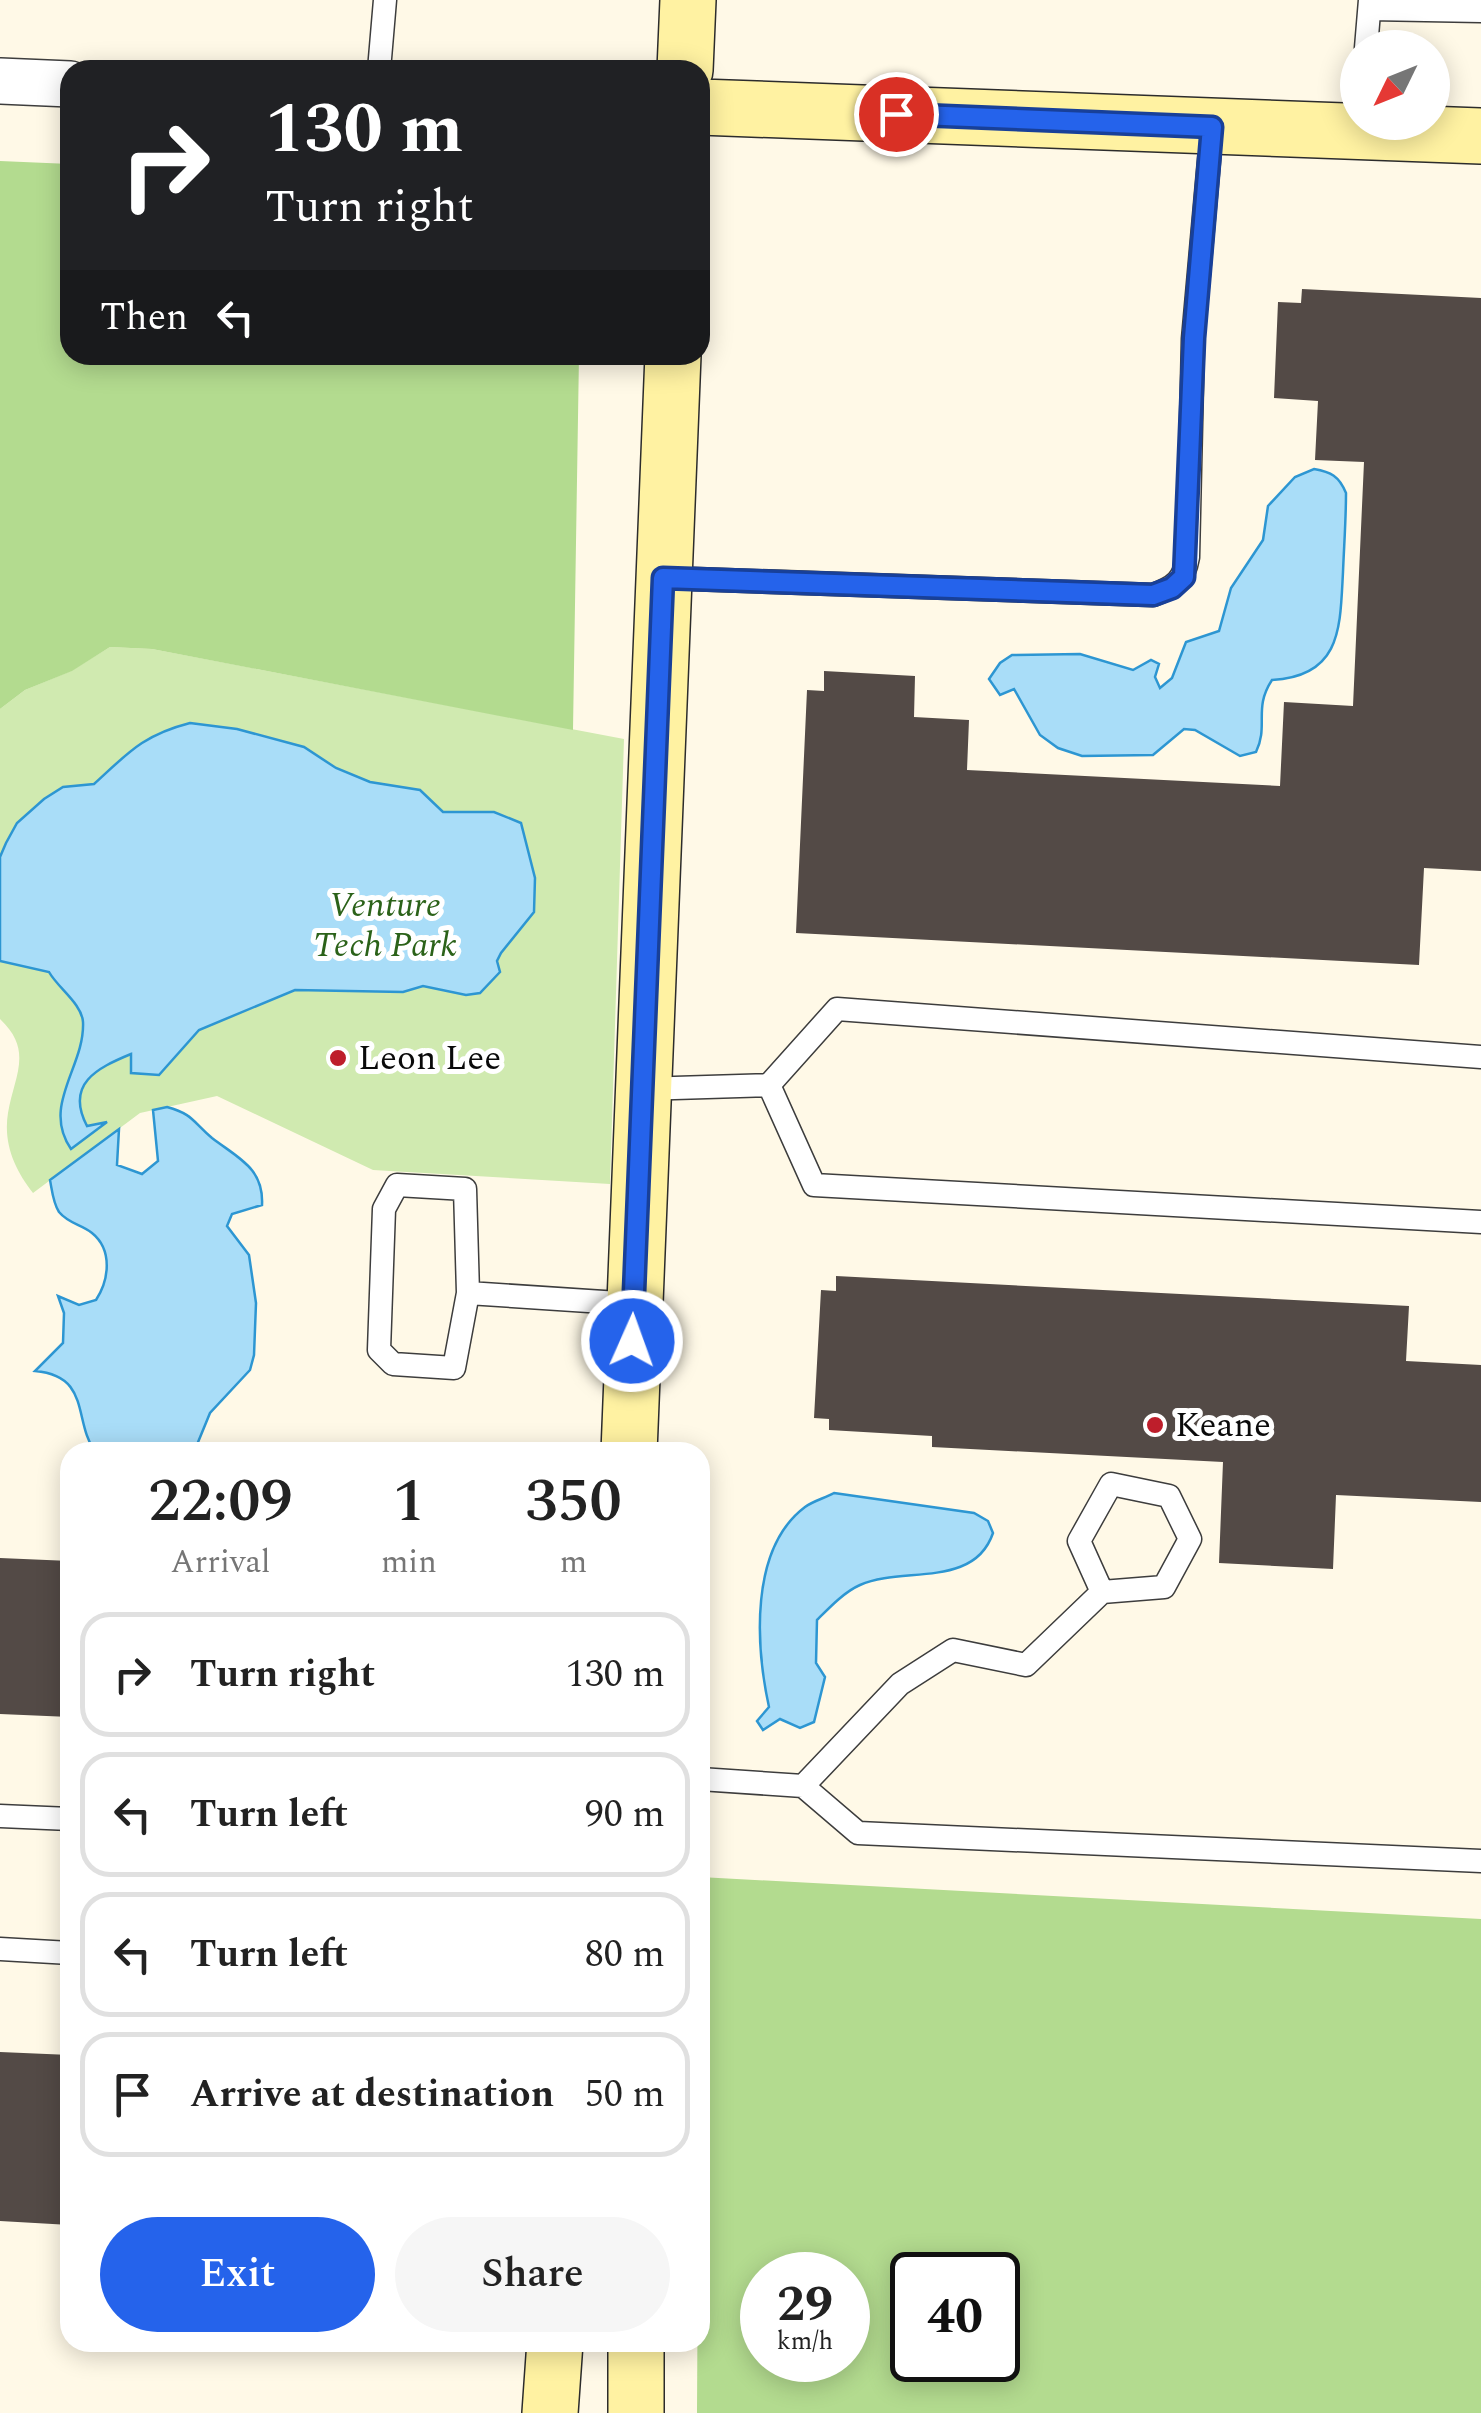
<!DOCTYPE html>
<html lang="en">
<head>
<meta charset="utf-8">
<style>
	:root { --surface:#fff; --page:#f6f6f6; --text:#222; --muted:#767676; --line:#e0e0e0; --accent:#2563eb }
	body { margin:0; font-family:Spectral,serif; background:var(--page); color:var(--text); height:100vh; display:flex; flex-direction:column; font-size:38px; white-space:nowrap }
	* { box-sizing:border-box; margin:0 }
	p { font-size:32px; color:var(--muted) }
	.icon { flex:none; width:55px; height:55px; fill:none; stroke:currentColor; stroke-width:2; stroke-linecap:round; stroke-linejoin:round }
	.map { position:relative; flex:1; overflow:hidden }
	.side { position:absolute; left:60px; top:1442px; width:650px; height:910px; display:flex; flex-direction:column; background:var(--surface); border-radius:30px; box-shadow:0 5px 25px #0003 }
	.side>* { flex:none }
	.guide { position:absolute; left:60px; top:60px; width:650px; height:305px; border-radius:30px; box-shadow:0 5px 25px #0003; background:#202124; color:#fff; overflow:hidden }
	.needle { width:65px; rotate:227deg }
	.controls { position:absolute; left:1340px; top:30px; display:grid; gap:20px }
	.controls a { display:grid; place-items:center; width:110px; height:110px; border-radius:50%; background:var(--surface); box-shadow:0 5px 25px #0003; font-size:50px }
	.speed { position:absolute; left:740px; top:2252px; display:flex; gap:20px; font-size:50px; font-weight:700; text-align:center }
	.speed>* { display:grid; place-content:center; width:130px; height:130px; border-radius:50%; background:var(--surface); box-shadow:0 5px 25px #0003; line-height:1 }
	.speed small { font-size:25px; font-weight:400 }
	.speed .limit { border:5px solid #111; border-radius:15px; background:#fff; color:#111 }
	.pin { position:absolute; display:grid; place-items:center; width:85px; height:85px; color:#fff; margin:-42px; border:5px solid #fff; border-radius:50%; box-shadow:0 2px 10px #0007 }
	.me { position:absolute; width:110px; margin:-55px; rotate:2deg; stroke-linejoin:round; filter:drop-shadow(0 0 8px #0008) }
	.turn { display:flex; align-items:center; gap:35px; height:210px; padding:0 40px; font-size:45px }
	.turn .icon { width:130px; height:130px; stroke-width:2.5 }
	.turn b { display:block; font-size:70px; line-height:85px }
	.then { display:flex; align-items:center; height:95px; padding:0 40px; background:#0003; gap:20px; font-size:38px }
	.eta { display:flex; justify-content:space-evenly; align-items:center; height:170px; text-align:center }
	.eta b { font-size:60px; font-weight:600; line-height:70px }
	.primary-button { display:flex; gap:20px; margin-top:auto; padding:20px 40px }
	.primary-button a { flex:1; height:115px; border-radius:60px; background:var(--accent); color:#fff; font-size:40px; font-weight:600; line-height:115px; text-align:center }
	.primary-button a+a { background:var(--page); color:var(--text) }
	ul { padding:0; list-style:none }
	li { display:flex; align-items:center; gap:30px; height:125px; margin:0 20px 15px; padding:0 20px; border:5px solid var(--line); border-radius:30px }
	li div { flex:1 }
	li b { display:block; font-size:38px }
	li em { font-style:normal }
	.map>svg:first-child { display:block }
	.green { fill:#d0eab0 }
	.forest { fill:#b3db8f; fill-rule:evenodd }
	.water { fill:#a9ddf8; stroke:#2d96d2; stroke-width:2.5 }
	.building { fill:#534a46 }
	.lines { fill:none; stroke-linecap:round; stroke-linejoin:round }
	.lane-casing { stroke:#3d3d3d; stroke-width:25 }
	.street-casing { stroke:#3d3d3d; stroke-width:48 }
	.secondary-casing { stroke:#2c2c2c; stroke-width:58 }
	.lane { stroke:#fff; stroke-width:22 }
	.street { stroke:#fff; stroke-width:45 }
	.secondary { stroke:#fff2a2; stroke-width:55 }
	.route-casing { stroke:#184099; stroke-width:25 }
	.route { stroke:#2563eb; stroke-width:18 }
	.poi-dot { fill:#be1e2b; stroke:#fff; stroke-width:4 }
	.labels { text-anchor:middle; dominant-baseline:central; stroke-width:10; stroke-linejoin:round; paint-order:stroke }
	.park-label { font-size:35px; font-style:italic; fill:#2b6219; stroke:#fff }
	.poi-label { font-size:35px; fill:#0a0a0a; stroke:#fff; text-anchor:start }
</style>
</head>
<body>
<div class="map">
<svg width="1481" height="2413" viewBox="0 0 1481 2413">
	<rect width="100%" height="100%" fill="#fff9e7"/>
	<!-- green -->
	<path class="green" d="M110,647L152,649L624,739L610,1184L373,1170L217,1096L140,1113L33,1193C15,1170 3,1144 8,1113C14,1076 34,1051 0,1019V709L25,690L71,671Z"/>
	<!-- forest -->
	<path class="forest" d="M0,161L70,164V355H579L573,730L152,649L110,647L72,671L25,690L0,709Z
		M700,1877L1481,1919V2413H697ZM762,2275H848V2360H762ZM912,2275H998V2360H912Z"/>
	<!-- water -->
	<path class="water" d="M1314,469C1331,472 1339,476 1346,493C1346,520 1344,546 1343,572C1340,627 1342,676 1272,680C1253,709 1269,725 1256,752L1240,756L1195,730L1184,729L1153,755L1082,756L1058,748L1040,735L1014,689L1000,695L989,679L1000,663L1012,655L1080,654L1133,670L1151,660L1159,664L1155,677L1160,688L1172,678L1186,642L1219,631L1231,588L1263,540L1268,506L1295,477Z
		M190,723L237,729L304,747L336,768L370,782L420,790L443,812H494L521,823L535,878L534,912L501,953L497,961L500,972L480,993L466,995L423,986L403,992L295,990L199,1030L159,1075L131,1073V1054C97,1068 65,1084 87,1126L107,1122L71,1149C41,1105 85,1067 83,1022C82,1004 58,988 49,972L0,961V857L6,843L17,823L44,799L63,787L94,784C128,753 143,735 190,723Z
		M167,1107C193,1114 193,1122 212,1138C238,1158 264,1168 262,1205L232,1214L227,1226L249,1255L256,1303L254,1355L250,1370L210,1413L194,1452H95C73,1420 91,1376 35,1371L63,1343L64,1313L58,1296L79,1305L96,1300C109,1280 113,1250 92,1233C81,1224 69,1224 59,1212C53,1203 52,1190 50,1180L119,1129L117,1165L142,1174L158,1161L153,1110Z
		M834,1493L974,1513L988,1521L993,1533C974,1589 902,1566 860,1585C844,1592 829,1608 817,1620L816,1663L825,1677L814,1722L800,1728L780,1719L763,1730L757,1721L769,1707C756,1647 749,1549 805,1507C813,1501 825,1498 834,1493Z"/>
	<!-- building -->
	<path class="building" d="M1302,289L1481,298V871L1424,868L1419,965L796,933L807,690L824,691V671L915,676L914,717L969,720L967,770L1280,786L1284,702L1353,706L1364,462L1315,460L1318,401L1274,398L1278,302L1301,303Z
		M836,1276L1409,1306L1406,1361L1481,1365V1502L1336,1495L1333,1569L1219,1563L1223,1462L932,1447V1436L829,1430V1419L814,1418L821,1290L836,1291Z
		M0,1558L70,1561V1717L0,1714Z
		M0,2052L70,2055V2225L0,2221Z"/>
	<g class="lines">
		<!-- lane casing -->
		<g class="lane-casing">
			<path id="lane" d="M1370,9L1481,11
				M1366,48L1370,0
				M379,70L385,0
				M665,578L1153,595C1175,587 1184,580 1188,557L1193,339L1212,127
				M1481,1057L837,1009L769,1085L814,1185L1481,1222
				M642,1089L769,1085
				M468,1293L454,1368L393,1364L379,1350L384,1209L397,1185L465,1189L468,1293L634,1304
				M700,1779L803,1786L858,1833L1481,1861
				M803,1786L900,1684L953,1650L1026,1665L1102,1592L1079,1541L1111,1484L1169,1496L1190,1539L1164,1587L1102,1592
				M0,1816L70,1819
				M0,1949L70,1953"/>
		</g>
		<!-- street casing -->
		<g class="street-casing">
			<path id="street" d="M0,81L70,84"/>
		</g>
		<!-- secondary casing -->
		<g class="secondary-casing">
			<path id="secondary" d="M685,70L688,0
				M700,107L1481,136
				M629,1452L673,355
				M550,2413L555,2342
				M636,2413V2342"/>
		</g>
		<!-- lane -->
		<use href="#lane" class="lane"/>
		<!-- street -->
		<use href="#street" class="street"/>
		<!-- secondary -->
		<use href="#secondary" class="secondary"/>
	</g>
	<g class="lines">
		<!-- route casing -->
		<g class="route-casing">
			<path id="route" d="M632,1341L663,578L1153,595L1172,588L1184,577L1194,338L1212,127L896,114"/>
		</g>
		<!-- route -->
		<use href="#route" class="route"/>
	</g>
	<!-- markers -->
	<g class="poi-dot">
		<circle cx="338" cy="1058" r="10"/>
		<circle cx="1155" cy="1425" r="10"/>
	</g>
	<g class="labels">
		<!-- park labels -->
		<g class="park-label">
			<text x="385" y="905">Venture<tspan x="385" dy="40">Tech Park</tspan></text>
		</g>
		<!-- poi labels -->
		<g class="poi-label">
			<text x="358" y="1058">Leon Lee</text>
			<text x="1175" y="1425">Keane</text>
		</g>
	</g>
</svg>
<div class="controls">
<a><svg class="needle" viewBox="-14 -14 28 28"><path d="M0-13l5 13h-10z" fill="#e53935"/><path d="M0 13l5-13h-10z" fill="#767676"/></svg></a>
</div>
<div class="speed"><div>29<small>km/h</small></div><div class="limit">40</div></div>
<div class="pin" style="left:896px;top:114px;background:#d93025"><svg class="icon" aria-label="arrive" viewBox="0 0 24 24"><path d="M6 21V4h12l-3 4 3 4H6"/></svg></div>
<svg class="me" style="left:632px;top:1341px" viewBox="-20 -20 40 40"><circle r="17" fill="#2563eb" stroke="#fff" stroke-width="3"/><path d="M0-11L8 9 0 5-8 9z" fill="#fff"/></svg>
<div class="guide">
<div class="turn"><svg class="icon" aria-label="right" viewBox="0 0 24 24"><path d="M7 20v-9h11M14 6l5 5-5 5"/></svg><div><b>130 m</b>Turn right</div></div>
<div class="then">Then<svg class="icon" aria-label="left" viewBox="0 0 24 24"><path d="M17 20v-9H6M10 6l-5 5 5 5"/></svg></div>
</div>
<section class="side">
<div class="eta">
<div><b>22:09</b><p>Arrival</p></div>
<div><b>1</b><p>min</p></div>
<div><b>350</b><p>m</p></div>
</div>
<ul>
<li><svg class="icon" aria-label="right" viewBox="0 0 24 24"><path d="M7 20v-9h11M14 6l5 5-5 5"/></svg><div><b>Turn right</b></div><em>130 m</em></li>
<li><svg class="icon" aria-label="left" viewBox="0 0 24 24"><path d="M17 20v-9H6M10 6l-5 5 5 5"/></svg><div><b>Turn left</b></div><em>90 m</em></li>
<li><svg class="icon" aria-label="left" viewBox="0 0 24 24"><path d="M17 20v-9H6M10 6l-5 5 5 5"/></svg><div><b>Turn left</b></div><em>80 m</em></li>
<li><svg class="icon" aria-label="arrive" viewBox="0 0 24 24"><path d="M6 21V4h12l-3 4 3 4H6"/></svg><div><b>Arrive at destination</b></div><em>50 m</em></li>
</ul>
<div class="primary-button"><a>Exit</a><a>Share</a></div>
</section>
</div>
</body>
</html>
